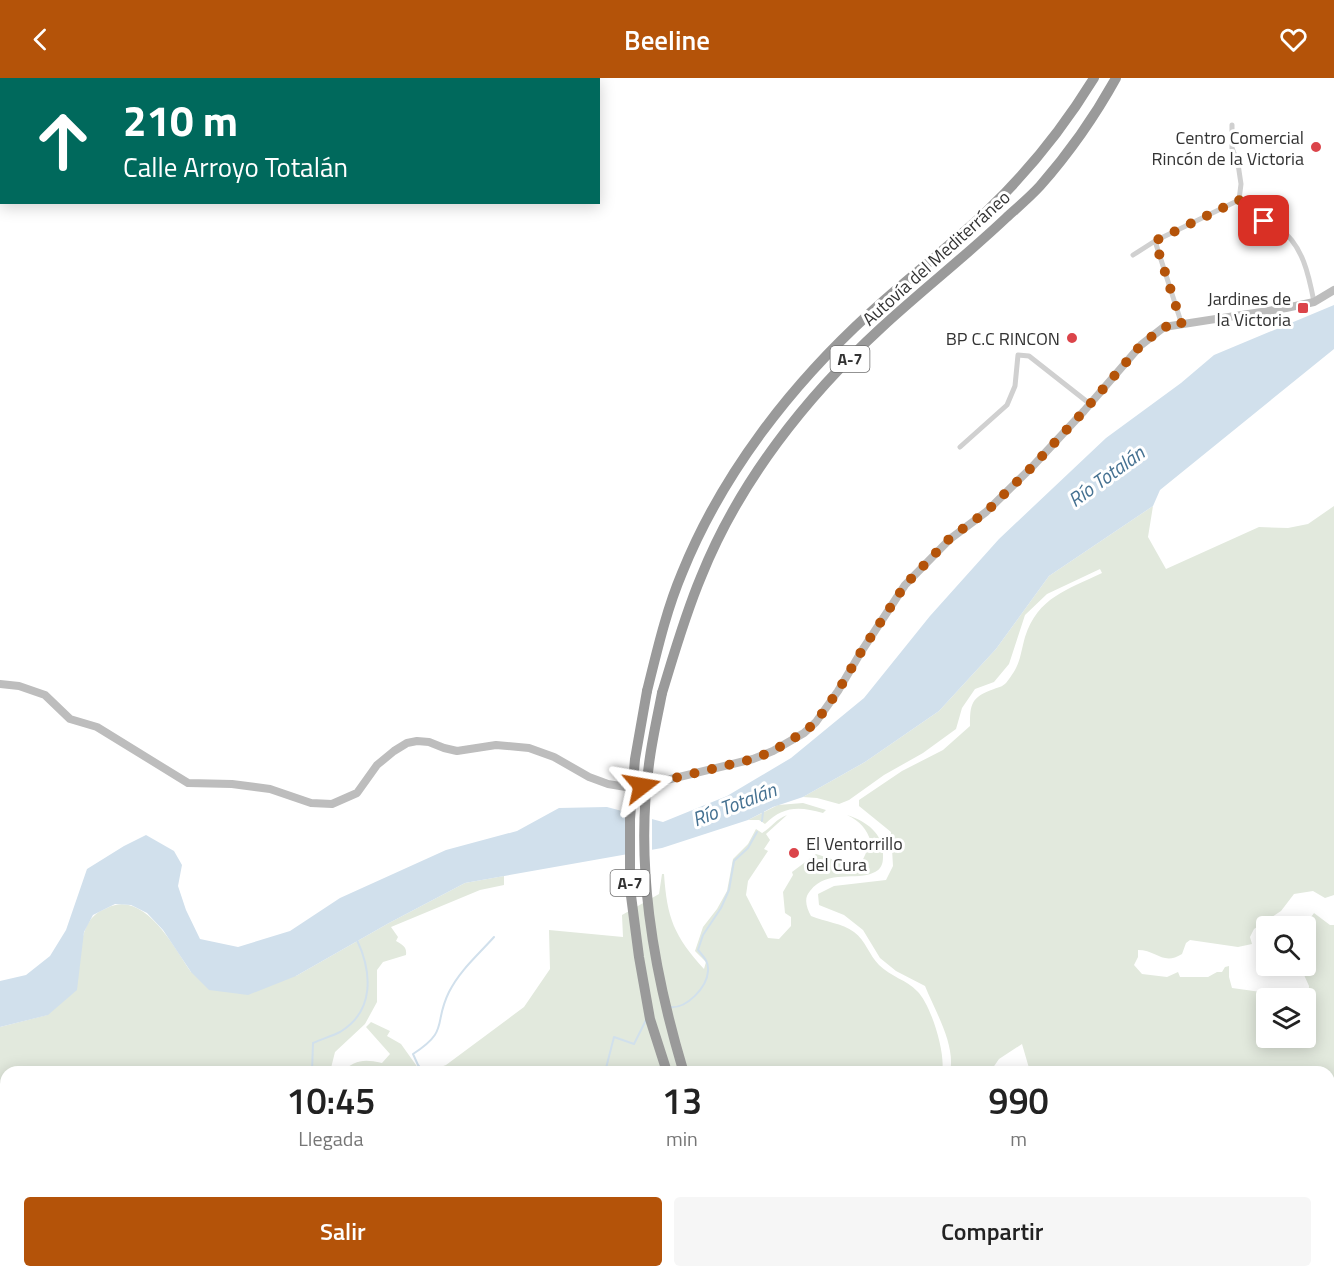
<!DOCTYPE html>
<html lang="es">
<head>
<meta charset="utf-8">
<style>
	:root { --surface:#fff; --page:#f6f6f6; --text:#222; --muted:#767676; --accent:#b45309 }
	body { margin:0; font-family:"Titillium Web",sans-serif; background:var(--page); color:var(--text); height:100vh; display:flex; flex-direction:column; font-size:22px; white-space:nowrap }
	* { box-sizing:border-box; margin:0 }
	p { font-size:20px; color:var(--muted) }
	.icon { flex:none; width:33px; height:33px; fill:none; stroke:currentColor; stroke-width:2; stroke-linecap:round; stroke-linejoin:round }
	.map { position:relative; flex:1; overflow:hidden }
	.sheet { position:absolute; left:0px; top:988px; width:1335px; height:212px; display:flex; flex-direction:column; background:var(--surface); border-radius:18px 18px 0 0; box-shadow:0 3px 15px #0003 }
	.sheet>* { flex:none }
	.guide { position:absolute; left:0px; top:0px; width:600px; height:126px; box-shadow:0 3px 15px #0003; background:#00695c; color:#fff; overflow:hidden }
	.buttons { position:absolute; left:1256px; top:838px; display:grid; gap:12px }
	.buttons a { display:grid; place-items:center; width:60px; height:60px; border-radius:6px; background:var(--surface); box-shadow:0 3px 15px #0003; font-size:30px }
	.pin { position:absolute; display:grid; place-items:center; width:51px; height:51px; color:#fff; margin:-26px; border-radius:12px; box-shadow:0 3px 9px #0006 }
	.me { position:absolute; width:66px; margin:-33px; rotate:76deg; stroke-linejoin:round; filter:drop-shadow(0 0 4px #0008) }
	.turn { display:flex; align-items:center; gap:21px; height:126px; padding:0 24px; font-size:27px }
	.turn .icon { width:78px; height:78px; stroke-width:2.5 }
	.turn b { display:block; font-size:42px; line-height:51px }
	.eta { display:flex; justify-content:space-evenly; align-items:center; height:102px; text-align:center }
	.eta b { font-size:36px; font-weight:600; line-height:42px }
	.action { display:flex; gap:12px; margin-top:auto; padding:12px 24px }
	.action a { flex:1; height:69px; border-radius:6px; background:var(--accent); color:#fff; font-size:24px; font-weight:600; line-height:69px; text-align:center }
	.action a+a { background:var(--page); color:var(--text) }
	header { display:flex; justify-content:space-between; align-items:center; height:78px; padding:0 24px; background:var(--accent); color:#fff; font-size:27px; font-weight:600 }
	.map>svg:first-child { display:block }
	.green { fill:#e2e9dd }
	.water { fill:#d1e0ec }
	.pier { fill:#fff }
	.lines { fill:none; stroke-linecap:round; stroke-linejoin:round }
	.stream { stroke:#d1e0ec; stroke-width:2 }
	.street { stroke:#d0d0d0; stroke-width:5 }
	.secondary { stroke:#bdbdbd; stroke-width:8 }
	.highway { stroke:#9a9a9a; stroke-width:10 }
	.highway-bridge { stroke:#9a9a9a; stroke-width:10 }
	.route { stroke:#b45309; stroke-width:10; stroke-dasharray:0 18 }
	.poi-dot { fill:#db444a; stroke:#fff; stroke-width:2 }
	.labels { text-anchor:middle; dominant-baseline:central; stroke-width:6; stroke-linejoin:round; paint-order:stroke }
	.shield { fill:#fff; stroke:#707070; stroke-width:1.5 }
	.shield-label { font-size:16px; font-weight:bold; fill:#333 }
	.poi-label { font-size:18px; fill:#333; stroke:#fff; text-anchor:end }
	.street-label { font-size:18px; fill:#333; stroke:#fff }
	.water-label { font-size:20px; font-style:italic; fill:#457191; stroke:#fff }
</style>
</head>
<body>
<header><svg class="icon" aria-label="back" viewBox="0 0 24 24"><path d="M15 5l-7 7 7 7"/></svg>Beeline<svg class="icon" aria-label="heart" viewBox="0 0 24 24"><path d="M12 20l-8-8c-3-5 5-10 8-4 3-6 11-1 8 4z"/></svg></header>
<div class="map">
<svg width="1334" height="1199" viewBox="0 0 1334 1199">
	<rect width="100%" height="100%" fill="#fff"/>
	<!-- green -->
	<path class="green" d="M1153,428L1148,459L1166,491L1259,449L1288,450L1308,446L1334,428V817L1325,820L1313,813L1294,816L1281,833L1254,851L1250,859L1252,866L1238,869L1190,862L1186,865L1182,876C1163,888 1157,872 1138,872V879L1134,887L1142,896L1167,899L1178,894L1180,899H1208L1217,894H1222L1225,889L1229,888V899L1232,910L1261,914L1271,912L1285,921H1266V960H1305V923L1309,922V908L1300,888H1305V849H1302L1306,846L1314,835L1330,847H1334V1129H1329V994H1037L1029,990L1022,966L999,981L990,994H950C956,967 935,933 925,908L896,893L880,880L863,852L844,837L819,827L818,816L834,808L886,802L893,788L891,754L859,728V722L902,693L943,672L970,648C970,626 971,619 994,611C999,609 1002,609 1006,605C1021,586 1019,581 1025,559C1038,519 1067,512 1102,495L1100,491L1047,516L1025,537L1009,586L994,604L975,611L962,630L956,651L923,675L884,697L849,722L839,726L817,720L803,719L865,684L939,633L996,571L1049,498Z
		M803,725L826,732L823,735C799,728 783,728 765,746L759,742H748L778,727Z
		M787,737L766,756L770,762L764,771L768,773L748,803L746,817L768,860L779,861L791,848V839L785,835L783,814L793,797L792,794L816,776L859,790L871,764C866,750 861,744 847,737C868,744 884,756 883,779C883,786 881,791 875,794C857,804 828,790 810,813C803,821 807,830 811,838C825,844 842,845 854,854C866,863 869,877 879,887C891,899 907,902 917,913C931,926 946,976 942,994H690L688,990L675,994H437L435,991L446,987L524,929L550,891L549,852L623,859L622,837L659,816L662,796H664C667,840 674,858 704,891L706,884L695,873L703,849L717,831L727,813L733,781L748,766L756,751L762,755C772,749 776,741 787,737Z
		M504,798V807L480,812L391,849L398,859L396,863C403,867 407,869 406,877L383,884L377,892V924L365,946L335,974L330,994H6V1194H757L760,1199H0V949L47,937L76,912C79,895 79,867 85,852C90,840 95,835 107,830C144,811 174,869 191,894L296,898L389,845L465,805Z
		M371,944L390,953L387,958L401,966L421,994H339C357,983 361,980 382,985L390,976L366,949Z
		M1329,1171H1334V1199H1235L1231,1194H1329Z
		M799,1194H884V1199H803Z"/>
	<!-- water -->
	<path class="water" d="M1334,227V271L1160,412L1153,428L1049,498L996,571L939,633L865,684L803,719L773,729L748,742L662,770L465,805L389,845L296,898L248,917L209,912L191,894L163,852L147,835L131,827L115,826L93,837L84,854L77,912L48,937L0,949V903L26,897L50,878L66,852L87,791L124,768L146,757L174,773L182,787L178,808L186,832L200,861L238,869L290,853L340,820L446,772L517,753L559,730L607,729L663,744L727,718L791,680L864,620L930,538L999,461L1106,360L1181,305L1214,277Z"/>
	<!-- pier -->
	<path class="pier" d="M626,731L652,738V775L625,779Z"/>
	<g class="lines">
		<!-- stream -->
		<path class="stream" d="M762,743L763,734
			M670,929C686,931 707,910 708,893C709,884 704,879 698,872L703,857L721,830L729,812L734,783L748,770L757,754
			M312,994L313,965C322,961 332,958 340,954C375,933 372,894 357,862
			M424,994L418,987L413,976C450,952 433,946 449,914C460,892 478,877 494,859
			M605,994L614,959L634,966L646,942
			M198,1194L199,1199
			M418,1194L420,1199
			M716,1194L720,1199"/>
		<!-- street -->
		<path class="street" d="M5,2L6,0
			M0,9L2,7
			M0,41L2,46
			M1232,47V70L1238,86L1241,106L1239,122
			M1239,122C1252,147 1261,137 1279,150C1303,167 1309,198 1314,224
			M1155,163L1182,247
			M1133,177L1155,163L1239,122
			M960,369L1007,327L1015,308L1018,277L1029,278L1090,326
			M1329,1163L1334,1164
			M1133,1194L1138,1199
			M1124,1199L1126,1194"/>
		<!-- secondary -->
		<path class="secondary" d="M0,606L19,608L45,617L70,641L97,649L188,705L232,706L270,711L311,725L332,726L357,715L377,687L394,673L407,665L417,663L429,664L444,670L457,673L496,667L529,670L554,679L589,699L608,706L626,709L642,708L753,681L773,673L804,655L816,644L838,613L861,574L905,507L950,461L986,434L1032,389L1084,333L1141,267L1164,249L1286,230L1314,224L1334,212"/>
		<!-- highway -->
		<path class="highway" d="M647,613C657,573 666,533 682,495C722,396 791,307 870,235C907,201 949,169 986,134C1028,94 1064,49 1094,0
			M662,615C674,576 685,537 701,499C739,404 806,319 881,250C922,212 966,178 1007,139C1018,129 1030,119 1040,108C1069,75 1095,38 1116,0
			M766,1194L769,1199
			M789,1194L792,1199"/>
		<!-- highway-bridge -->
		<path class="highway-bridge" d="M647,613L635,681L630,741V810L639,879L650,941L667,994
			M662,615C658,636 653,658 650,679C634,784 653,891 683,992"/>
	</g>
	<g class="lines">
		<!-- route -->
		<path class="route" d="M642,708L753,681L773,673L804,654L816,644L838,613L861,574L905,507L950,460L986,434L1032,389L1084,333L1141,267L1164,249L1182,247L1155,163L1239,122L1254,140L1264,143"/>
	</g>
	<!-- markers -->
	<g class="poi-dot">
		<circle cx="1316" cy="69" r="6"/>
		<rect x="1297" y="224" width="12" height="12" rx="3"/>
		<circle cx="1072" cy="260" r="6"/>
		<circle cx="794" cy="775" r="6"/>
	</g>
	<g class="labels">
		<!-- shield labels -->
		<g class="shield">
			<rect x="830.5" y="268" width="39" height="26" rx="4.5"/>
			<rect x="610.5" y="792" width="39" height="26" rx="4.5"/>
		</g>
		<g class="shield-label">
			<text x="850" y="281">A-7</text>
			<text x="630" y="805">A-7</text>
		</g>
		<!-- poi labels -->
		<g class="poi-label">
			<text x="1304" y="59">Centro Comercial<tspan x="1304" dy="21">Rincón de la Victoria</tspan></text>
			<text x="1291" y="220">Jardines de<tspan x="1291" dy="21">la Victoria</tspan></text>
			<text x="1060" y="260">BP C.C RINCON</text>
			<text x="806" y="765" text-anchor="start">El Ventorrillo<tspan x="806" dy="21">del Cura</tspan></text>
		</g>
		<!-- street labels -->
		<g class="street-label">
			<text transform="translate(936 180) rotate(-42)">Autovía del Mediterráneo</text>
		</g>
		<!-- water labels -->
		<g class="water-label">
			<text transform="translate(1106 398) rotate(-36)">Río Totalán</text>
			<text transform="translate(734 726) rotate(-21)">Río Totalán</text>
		</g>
	</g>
</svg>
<div class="buttons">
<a><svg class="icon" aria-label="search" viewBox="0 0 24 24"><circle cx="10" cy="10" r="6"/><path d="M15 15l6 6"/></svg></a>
<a><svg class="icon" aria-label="layers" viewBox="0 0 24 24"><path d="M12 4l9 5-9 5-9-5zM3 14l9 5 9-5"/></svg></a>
</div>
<div class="pin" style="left:1264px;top:143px;background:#d93025"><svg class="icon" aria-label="arrive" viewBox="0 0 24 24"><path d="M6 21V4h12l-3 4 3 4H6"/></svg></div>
<svg class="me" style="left:642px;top:708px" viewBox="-20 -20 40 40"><path d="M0-17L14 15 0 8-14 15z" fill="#b45309" stroke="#fff" stroke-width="4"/></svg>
<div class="guide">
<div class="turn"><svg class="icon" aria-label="ahead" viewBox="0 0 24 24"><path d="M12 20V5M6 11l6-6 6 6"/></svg><div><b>210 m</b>Calle Arroyo Totalán</div></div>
</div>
<section class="sheet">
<div class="eta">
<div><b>10:45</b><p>Llegada</p></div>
<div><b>13</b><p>min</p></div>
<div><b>990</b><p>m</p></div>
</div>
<div class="action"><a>Salir</a><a>Compartir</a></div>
</section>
</div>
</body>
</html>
